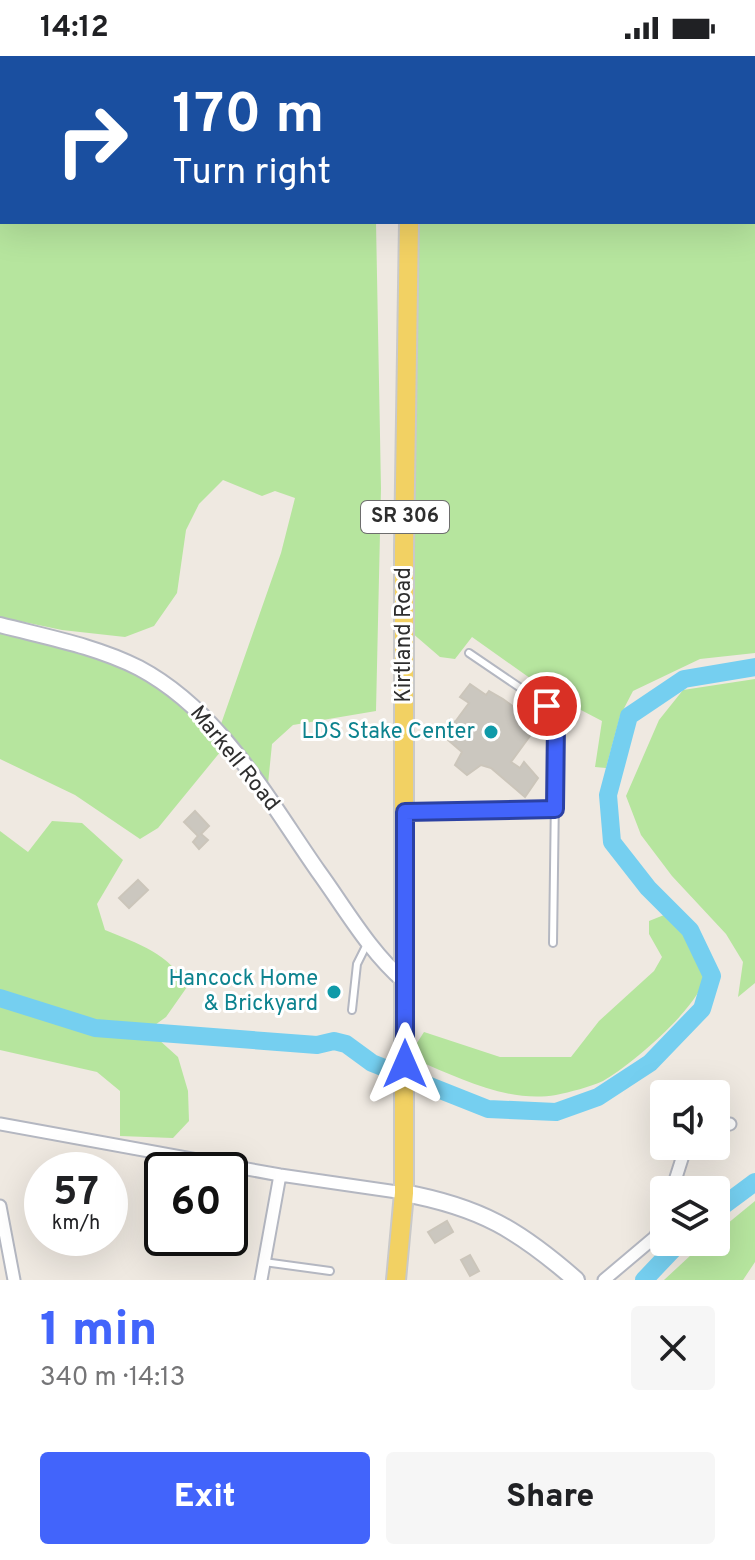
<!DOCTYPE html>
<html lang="en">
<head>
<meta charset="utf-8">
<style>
	:root { --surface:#fff; --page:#f6f6f6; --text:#202124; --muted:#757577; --accent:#4264fb }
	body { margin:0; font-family:Overpass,sans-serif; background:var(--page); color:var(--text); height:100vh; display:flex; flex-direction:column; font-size:30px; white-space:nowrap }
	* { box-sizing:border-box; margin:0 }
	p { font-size:26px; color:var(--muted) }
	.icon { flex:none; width:44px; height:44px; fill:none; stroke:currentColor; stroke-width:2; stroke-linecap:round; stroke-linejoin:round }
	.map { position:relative; height:1224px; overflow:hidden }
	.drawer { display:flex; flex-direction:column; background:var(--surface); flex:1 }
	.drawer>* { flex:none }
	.guide { position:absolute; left:0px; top:0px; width:756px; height:168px; box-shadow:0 8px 32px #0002; background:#1a4fa0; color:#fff; overflow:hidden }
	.tools { position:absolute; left:650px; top:1024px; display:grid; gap:16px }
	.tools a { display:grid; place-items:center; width:80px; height:80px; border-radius:8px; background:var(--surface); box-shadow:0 8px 32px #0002; font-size:40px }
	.speed { position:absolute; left:24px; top:1096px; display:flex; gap:16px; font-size:40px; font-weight:700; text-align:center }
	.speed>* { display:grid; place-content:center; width:104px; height:104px; border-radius:50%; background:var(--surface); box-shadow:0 8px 32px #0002; line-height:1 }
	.speed small { font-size:20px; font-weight:400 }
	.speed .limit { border:4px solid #111; border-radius:12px; background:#fff; color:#111 }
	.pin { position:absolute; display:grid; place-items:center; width:68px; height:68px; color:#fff; margin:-34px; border:4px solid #fff; border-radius:50%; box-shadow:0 2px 8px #0007 }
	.me { position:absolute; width:88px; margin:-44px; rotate:0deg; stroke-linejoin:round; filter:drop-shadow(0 0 6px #0008) }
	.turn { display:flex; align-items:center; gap:28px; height:168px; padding:0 40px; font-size:36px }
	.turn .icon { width:104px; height:104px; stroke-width:2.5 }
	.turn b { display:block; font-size:56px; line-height:68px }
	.round { display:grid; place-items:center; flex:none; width:84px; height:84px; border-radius:8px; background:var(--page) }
	.overview { display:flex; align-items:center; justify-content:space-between; height:136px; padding:0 40px }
	h1 { font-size:48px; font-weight:800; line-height:60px; color:var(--accent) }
	.cta { display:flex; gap:16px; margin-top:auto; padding:16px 40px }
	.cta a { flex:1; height:92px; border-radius:8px; background:var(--accent); color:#fff; font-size:32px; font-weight:800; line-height:92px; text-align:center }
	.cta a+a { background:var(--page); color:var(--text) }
	.status { display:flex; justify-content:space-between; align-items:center; height:56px; padding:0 40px; background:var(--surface); direction:ltr }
	.status svg { height:22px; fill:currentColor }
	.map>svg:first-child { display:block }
	.green { fill:#b6e59e }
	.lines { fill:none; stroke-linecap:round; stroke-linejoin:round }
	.river { stroke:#75cff0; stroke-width:18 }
	.building { fill:#cbc7bf; stroke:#cbc5ba; stroke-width:2 }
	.service-casing { stroke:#b4b7c1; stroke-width:10 }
	.minor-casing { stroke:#b4b7c1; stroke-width:15 }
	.tertiary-casing { stroke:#b4b7c1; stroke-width:18 }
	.secondary-casing { stroke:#b4b7c1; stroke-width:20 }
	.primary-casing { stroke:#c9c9c9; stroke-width:22 }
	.path { stroke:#c9c9c9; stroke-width:2; stroke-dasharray:6 4; stroke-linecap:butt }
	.service { stroke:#fff; stroke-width:6 }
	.minor { stroke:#fff; stroke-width:11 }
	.tertiary { stroke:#fff; stroke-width:14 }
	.secondary { stroke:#fff; stroke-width:16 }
	.primary { stroke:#f2d163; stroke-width:18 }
	.route-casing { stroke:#2b41a3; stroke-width:20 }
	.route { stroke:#4264fb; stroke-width:14 }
	.culture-dot { fill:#0f9aa8; stroke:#fff; stroke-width:3 }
	.labels { text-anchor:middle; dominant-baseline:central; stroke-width:6; stroke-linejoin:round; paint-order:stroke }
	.shield { fill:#fff; stroke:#6d6d6d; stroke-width:2 }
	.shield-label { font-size:20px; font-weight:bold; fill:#2e2e2e }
	.street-label { font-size:22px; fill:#2e2e2e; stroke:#fff }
	.culture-label { font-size:22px; fill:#0d838f; stroke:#fff; text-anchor:end }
</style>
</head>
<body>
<div class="status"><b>14:12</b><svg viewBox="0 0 49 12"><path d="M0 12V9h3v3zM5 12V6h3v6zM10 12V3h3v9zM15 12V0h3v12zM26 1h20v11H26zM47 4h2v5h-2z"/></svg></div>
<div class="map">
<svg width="755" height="1224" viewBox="0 0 755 1224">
	<rect width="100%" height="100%" fill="#efe9e1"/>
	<!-- green -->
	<path class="green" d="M0,0H400L2,2V166H376L381,432L376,655L293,669L272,688L268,728L221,668L281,497L295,442L275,435L262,440L223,424L199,448L186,474L177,537L154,570L125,581L62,574L0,561Z
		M755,104V597L700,603L633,635L620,660L606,712L595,711L602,665L558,642L472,581L455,603L440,601L411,576L417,166H754Z
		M0,576C67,593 140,606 191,656C203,667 212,683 221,695L158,772L140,783L75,739L0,703Z
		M755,623V927L738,941L743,906L726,878L672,820L641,779L626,740L659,664L683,634Z
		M52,765L82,767L123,804L97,848L105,874C138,888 170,897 187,931L166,961L148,974L178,1001L188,1035L189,1065L173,1082L120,1080V1035L97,1016L0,994V775L28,796Z
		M664,859C677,874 705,895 705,917C706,946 629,1011 603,1025C590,1031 570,1036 556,1039C507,1047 460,1022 416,1004L415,990L424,976L500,1001H571L599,965L654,915L662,901L649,878V865Z
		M755,1145V1206L743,1224H664L705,1186H716V1177Z"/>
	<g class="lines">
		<!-- river -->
		<path class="river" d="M0,942L95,972L317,989L334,985L346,988L372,1007L488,1053L556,1056L598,1041L650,1007L702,953L712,920L690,874L648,832L612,786L608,739L629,660L684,623L755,611
			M716,1155L755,1126
			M644,1224L680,1186"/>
	</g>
	<!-- building -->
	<path class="building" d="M470,628L486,639L489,635L503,643L530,663L527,667L535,673L511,706L520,712L524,706L538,722L525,741L491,712L481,709L467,719L455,709L462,696L440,677L450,663L455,666L469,647L460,641Z
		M195,755L209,770L201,778L208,784L199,793L193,786L198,780L184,766Z
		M138,824L148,834L129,852L119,842Z
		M447,1165L453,1176L435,1187L428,1176Z
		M470,1199L479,1215L470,1220L461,1204Z"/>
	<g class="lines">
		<!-- service casing -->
		<g class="service-casing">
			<path id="service" d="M628,2L630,0
				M469,597L547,650L556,667L553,887
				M407,756L555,753
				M352,954L357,908L368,886
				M264,1206L330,1215"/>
		</g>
		<!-- minor casing -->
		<g class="minor-casing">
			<path id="minor" d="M0,1068L280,1119L404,1137
				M716,1071L730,1068
				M672,1134L686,1090
				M0,1150L14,1224
				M261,1224L280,1119
				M604,1224L655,1181L664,1164"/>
		</g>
		<!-- tertiary casing -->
		<g class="tertiary-casing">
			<path id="tertiary" d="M0,569C46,581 96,590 139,612C220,655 267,742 318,815C345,852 369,895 404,925"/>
		</g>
		<!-- secondary casing -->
		<g class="secondary-casing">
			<path id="secondary" d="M404,1137C480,1151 519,1174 576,1224"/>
		</g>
		<!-- primary casing -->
		<g class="primary-casing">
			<path id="primary" d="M419,2V0
				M396,1224L404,1137V493L409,166"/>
		</g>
		<!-- path -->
		<path class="path" d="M510,2V0"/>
		<!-- service -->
		<use href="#service" class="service"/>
		<!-- minor -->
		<use href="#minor" class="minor"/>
		<!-- tertiary -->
		<use href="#tertiary" class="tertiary"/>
		<!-- secondary -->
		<use href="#secondary" class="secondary"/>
		<!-- primary -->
		<use href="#primary" class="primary"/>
	</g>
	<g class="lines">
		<!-- route casing -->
		<g class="route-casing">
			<path id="route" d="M405,1008V756L555,753L556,667L547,650"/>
		</g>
		<!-- route -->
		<use href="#route" class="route"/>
	</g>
	<!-- markers -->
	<g class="culture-dot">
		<circle cx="491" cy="676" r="8"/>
		<circle cx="334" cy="936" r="8"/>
	</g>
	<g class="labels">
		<!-- shield labels -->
		<rect class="shield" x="361" y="445" width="88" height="32" rx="6"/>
		<g class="shield-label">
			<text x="405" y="461">SR 306</text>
		</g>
		<!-- street labels -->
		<g class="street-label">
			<text transform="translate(404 579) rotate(-90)">Kirtland Road</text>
			<text transform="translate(234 703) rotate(51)">Markell Road</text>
		</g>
		<!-- culture labels -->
		<g class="culture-label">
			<text x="475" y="676">LDS Stake Center</text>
			<text x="318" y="923">Hancock Home<tspan x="318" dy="25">&amp; Brickyard</tspan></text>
		</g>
	</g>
</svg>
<div class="tools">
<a><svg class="icon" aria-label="sound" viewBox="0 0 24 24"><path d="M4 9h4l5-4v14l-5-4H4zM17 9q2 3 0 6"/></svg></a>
<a><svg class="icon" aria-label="layers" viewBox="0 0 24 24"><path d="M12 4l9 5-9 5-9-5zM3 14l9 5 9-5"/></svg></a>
</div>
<div class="speed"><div>57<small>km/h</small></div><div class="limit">60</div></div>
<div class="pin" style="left:547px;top:650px;background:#d93025"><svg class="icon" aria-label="arrive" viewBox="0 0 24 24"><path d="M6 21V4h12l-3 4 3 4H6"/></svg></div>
<svg class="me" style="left:405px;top:1008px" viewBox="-20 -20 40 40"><path d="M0-17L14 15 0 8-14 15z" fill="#4264fb" stroke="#fff" stroke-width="4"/></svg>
<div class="guide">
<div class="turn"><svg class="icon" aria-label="right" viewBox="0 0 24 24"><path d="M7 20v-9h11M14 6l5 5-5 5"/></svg><div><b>170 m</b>Turn right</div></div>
</div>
</div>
<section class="drawer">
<div class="overview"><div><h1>1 min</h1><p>340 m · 14:13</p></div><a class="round"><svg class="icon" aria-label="close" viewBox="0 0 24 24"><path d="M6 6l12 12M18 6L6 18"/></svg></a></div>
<div class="cta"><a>Exit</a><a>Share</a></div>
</section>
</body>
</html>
